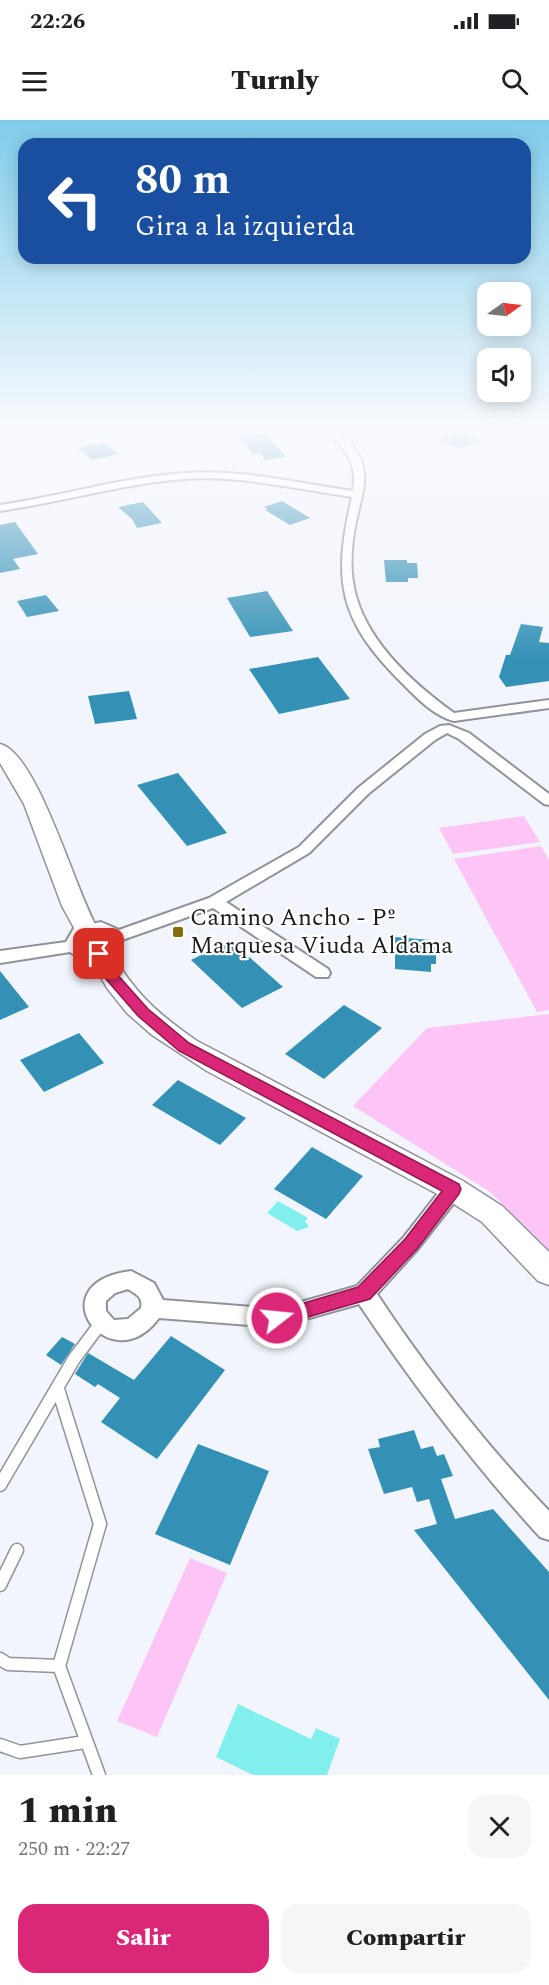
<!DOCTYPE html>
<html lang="es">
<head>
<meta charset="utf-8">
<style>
	:root { --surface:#fff; --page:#f6f6f6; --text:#202124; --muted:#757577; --accent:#db2777 }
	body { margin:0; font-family:Spectral,serif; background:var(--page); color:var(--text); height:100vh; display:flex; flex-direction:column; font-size:22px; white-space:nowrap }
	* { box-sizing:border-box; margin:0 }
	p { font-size:20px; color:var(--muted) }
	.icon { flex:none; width:33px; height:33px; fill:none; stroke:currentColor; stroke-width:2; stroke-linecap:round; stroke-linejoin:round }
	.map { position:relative; height:1655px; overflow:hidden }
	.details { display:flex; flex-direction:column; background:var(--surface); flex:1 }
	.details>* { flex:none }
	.top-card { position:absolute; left:18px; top:18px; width:513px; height:126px; border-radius:18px; box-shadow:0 3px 15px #0003; background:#1a4fa0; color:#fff; overflow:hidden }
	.needle { width:39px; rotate:76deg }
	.fabs { position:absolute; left:477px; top:162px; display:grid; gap:12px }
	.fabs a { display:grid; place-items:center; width:54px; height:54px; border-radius:12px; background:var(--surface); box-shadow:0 3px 15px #0003; font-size:30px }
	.pin { position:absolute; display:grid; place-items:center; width:51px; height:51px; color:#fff; margin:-26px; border-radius:12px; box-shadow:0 3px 9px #0006 }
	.me { position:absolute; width:66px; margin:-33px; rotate:74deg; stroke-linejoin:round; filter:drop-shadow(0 0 4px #0008) }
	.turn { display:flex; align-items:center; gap:21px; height:126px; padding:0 18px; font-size:27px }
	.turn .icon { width:78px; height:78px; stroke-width:2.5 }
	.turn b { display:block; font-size:42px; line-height:51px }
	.round { display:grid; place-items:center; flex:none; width:63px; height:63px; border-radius:18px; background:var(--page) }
	.head { display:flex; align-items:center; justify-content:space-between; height:102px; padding:0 18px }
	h1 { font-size:36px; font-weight:800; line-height:45px }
	.button { display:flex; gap:12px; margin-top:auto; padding:12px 18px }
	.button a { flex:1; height:69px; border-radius:18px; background:var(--accent); color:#fff; font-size:24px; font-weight:800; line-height:69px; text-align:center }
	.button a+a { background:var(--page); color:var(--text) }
	.status { display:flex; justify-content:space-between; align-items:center; height:42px; padding:0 30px; background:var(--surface); direction:ltr }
	.status svg { height:16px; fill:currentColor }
	header { display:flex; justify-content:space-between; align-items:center; height:78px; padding:0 18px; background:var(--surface); font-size:27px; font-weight:800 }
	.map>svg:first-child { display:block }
	.green { fill:#fcc5f5 }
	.water { fill:#80efee }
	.building { fill:#3391b6 }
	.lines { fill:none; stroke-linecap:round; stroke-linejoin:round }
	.lane-casing { stroke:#909399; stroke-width:15 }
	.street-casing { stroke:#909399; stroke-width:4 }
	.secondary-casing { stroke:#909399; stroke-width:3 }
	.lane { stroke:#fff; stroke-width:12 }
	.street { fill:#fff; fill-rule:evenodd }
	.secondary { fill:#fff; fill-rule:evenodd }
	.route { fill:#db2777; stroke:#8e194d; stroke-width:1.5 }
	.poi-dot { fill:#876c0a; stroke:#fff; stroke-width:2 }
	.labels { text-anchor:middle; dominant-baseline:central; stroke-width:4.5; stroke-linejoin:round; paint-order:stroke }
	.poi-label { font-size:24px; fill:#1b1d1f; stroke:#fff; text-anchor:start }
</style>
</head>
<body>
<div class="status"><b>22:26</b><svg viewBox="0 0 49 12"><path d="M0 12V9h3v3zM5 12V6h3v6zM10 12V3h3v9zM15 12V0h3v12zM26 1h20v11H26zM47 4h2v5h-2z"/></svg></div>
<header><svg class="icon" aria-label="menu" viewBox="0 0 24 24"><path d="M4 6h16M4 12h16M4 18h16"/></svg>Turnly<svg class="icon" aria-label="search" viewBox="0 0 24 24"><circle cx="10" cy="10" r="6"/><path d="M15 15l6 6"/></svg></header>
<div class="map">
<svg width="549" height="1655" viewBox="0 0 549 1655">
	<rect width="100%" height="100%" fill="#f2f5fc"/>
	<!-- green -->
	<path class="green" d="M524,696L540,722L453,734L439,708Z
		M541,726L549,740V890L537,892L454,739Z
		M549,894V1130L490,1072L353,986L427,908Z
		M190,1438L227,1453L157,1617L117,1601Z"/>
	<!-- water -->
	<path class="water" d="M278,1081L308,1098L305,1101L309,1107L297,1111L267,1093Z
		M238,1584L311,1619L316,1608L340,1619L327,1655H253L216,1637Z"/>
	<!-- building -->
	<path class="building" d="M460,312L481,320L460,328L439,320Z
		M266,313L286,337L265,340L260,333L253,334L238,317Z
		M103,322L119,334L92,340L78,328Z
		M282,381L310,398L290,405L265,390L268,389L264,387Z
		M143,382L162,403L137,408L132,399L118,387Z
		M15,402L38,434L13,439L20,449L0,453V405Z
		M384,440H407V443H417L418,458H408V462H386Z
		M267,471L293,511L250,517L227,478Z
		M46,475L59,491L27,497L17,481Z
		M521,504L543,507L539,522L549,523V561L506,567L499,557L506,535H510Z
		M318,537L350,579L279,594L249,549Z
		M129,571L137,599L95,604L88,576Z
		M178,653L227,713L187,726L137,665Z
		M395,817L431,820V827L436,828V844H431V852L395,849Z
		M230,820L283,867L242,888L191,840Z
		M0,851L29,887L0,900Z
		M344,885L382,908L324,959L285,934Z
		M79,913L104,943L44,972L20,940Z
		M178,960L246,998L220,1025L152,985Z
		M312,1027L363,1056L326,1099L274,1069Z
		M171,1216L225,1250L157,1339L101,1302L120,1278L98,1264L95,1267L75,1254L88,1233L134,1260Z
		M62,1217L75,1224L61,1245L46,1235Z
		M414,1310L421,1329L433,1326L437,1336L444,1334L453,1356L441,1359L455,1399L493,1389L549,1452V1580L414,1410L437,1404L429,1379L417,1382L412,1367L384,1374L368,1329L380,1327L378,1319Z
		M198,1324L269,1351L230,1445L155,1414Z"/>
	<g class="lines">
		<!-- lane casing -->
		<g class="lane-casing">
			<path id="lane" d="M58,1269L100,1404L59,1546L99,1655
				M0,1365L74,1239L101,1203
				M0,1465L17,1430
				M0,1539L8,1544L59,1546
				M0,1625L20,1632L85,1622"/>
		</g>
		<!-- street casing -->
		<g class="street-casing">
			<path id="street" d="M325,308H335C345,317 356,327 361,340C369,361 360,381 356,402C352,421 350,443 353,462C361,517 411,562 454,593L549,580V588L454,601C434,596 417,578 403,564C339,501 332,462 352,377C296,369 240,355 184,359C122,364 62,382 0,391V385C62,376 123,357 185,353C241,349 297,363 353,371C358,338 344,331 325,308Z
				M449,605L469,613L549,674V685L544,684L459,619L447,613L435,620L368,674L309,733L226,782L328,849L330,853L328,857H316L213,788L122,820L118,831L94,840L80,838L70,832L0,843V831L66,822L74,808L101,802L119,810L209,778L299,727L358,668L425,614L440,606ZM99,813L107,817L105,824L94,829L84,827L82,821L86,816Z
				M453,1061L460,1063L463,1069L460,1075L417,1130L377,1174C428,1251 485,1324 549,1391V1420L540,1417C473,1344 414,1266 359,1184L277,1207L159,1198C110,1264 35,1163 131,1151L154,1163L163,1180L277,1189L357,1166L403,1118L446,1063ZM128,1169C137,1175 143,1177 141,1188L128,1199L114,1200L106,1191V1181L115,1173Z"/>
		</g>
		<!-- secondary casing -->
		<g class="secondary-casing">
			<path id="secondary" d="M0,624C38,633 76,774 98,809L94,815L86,817L78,815L62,786L24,684L0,643Z
				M99,826L108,828C135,873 154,891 197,921L463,1061L502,1086L549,1132V1165L538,1161L482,1102L443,1077L207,951L152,915L127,893L107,868L87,834L90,828Z"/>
		</g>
		<!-- lane -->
		<use href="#lane" class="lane"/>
		<!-- street -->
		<use href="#street" class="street"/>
		<!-- secondary -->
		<use href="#secondary" class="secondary"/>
	</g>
	<!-- sky -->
	<linearGradient id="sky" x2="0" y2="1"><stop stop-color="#7eccea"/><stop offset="0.57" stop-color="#f9fafe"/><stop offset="1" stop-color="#f9fafe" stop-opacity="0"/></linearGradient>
	<rect width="549" height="540" fill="url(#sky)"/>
	<!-- route -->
	<path class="route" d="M99,830L104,831L116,853L148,889L189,923L459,1064L461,1069L459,1074L417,1129L370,1179L277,1206L270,1204L268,1198L270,1193L277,1191L358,1167L405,1119L442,1071L179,931L138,896L106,859L92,834Z"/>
	<!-- markers -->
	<rect class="poi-dot" x="172" y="806" width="12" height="12" rx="3"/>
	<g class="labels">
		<!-- poi labels -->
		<g class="poi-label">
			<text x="190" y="798">Camino Ancho - Pº<tspan x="190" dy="28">Marquesa Viuda Aldama</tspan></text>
		</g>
	</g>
</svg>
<div class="fabs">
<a><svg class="needle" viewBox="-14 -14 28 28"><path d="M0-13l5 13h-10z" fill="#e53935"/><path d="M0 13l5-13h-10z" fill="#757577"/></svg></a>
<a><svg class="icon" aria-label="sound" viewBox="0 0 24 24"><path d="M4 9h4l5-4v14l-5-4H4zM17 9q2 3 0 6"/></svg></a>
</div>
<div class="pin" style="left:99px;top:834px;background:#d93025"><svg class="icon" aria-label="arrive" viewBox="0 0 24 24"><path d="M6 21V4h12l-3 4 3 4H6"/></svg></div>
<svg class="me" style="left:277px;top:1198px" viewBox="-20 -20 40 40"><circle r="17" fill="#db2777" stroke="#fff" stroke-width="3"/><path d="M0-11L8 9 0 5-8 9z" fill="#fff"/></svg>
<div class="top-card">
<div class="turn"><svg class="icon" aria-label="left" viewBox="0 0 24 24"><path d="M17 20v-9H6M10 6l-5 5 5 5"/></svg><div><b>80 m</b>Gira a la izquierda</div></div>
</div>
</div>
<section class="details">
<div class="head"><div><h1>1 min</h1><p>250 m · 22:27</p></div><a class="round"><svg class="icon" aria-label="close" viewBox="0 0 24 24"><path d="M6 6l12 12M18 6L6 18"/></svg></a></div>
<div class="button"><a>Salir</a><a>Compartir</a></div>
</section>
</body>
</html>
